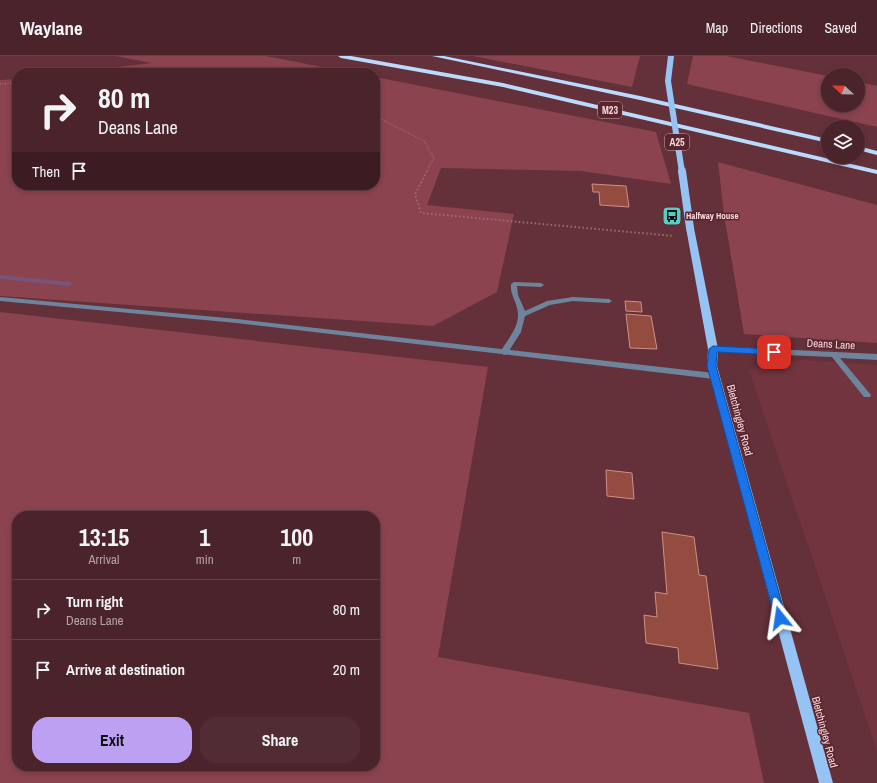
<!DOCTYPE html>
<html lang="en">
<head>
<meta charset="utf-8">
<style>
	:root { --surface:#4b242b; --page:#522c33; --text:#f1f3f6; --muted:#b2a4a9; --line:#624147; --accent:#bca0f2 }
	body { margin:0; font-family:"Archivo Narrow",sans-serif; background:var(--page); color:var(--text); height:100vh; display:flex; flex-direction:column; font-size:15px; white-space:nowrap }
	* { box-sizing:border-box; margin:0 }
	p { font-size:13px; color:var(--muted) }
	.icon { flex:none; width:22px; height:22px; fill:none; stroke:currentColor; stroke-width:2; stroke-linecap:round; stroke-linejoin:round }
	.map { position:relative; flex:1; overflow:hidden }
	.drawer { position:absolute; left:12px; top:455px; width:368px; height:260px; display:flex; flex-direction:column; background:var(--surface); border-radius:16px; box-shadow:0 2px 6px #0003,0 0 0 1px var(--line) }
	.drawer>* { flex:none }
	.guide { position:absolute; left:12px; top:12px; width:368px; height:122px; border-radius:16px; box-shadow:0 2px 6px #0003,0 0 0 1px var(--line); background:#4b242b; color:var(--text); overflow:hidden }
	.needle { width:26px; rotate:292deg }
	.tools { position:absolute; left:821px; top:12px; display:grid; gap:8px }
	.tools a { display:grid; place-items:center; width:44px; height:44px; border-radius:50%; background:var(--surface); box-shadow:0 2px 6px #0003,0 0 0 1px var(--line); font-size:20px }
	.pin { position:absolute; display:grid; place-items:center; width:34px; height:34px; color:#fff; margin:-17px; border-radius:8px; box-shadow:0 2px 6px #0006 }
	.me { position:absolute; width:44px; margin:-22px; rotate:345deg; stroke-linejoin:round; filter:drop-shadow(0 0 3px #0008) }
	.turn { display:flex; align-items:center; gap:14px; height:84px; padding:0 20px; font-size:18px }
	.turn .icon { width:52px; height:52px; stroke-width:2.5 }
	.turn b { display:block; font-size:28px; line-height:34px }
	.then { display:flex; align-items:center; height:38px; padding:0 20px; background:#0003; gap:8px; font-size:15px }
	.eta { display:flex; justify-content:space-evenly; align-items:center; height:68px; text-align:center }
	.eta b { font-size:24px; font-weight:700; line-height:28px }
	.primary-button { display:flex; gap:8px; margin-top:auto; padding:8px 20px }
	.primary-button a { flex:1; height:46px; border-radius:16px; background:var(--accent); color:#111; font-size:16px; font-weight:700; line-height:46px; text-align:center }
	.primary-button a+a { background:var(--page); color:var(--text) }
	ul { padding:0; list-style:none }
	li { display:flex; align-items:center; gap:12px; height:60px; padding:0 20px; border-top:1px solid var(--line) }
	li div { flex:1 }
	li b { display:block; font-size:15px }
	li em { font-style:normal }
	header { display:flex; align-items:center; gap:24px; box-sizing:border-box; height:56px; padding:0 20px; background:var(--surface); border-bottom:1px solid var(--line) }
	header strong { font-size:19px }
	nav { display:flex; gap:22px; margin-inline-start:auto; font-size:14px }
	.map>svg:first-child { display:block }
	.built { fill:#723540 }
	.green { fill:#8b4350; fill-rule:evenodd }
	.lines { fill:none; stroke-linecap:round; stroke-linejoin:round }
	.stream { fill:#76547b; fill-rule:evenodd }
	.building { fill:#944b40; stroke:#cd9186 }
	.path-far1 { stroke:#9a6c73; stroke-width:1.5; stroke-dasharray:1 1.5; stroke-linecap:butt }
	.path { stroke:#9a6c73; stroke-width:2; stroke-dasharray:1.5 2.5; stroke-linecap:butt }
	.lane { fill:#6d849c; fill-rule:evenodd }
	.street { fill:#6d849c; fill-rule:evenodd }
	.primary { fill:#95c3f4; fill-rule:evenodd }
	.highway { fill:#badbfe; fill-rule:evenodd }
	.primary-bridge-far1 { stroke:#95c3f4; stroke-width:6 }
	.primary-bridge { stroke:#95c3f4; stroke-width:8 }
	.route { fill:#1a73e8; stroke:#114b97 }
	.labels { text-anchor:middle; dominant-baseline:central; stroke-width:3; stroke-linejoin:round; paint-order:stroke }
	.far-poi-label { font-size:9px; font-weight:bold; fill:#fcdade; stroke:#58252f; text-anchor:start }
	.shield { fill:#58252f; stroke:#cba4aa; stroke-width:1 }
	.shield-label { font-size:10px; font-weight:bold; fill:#fcdade }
	.street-label { font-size:11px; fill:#fcdade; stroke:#58252f }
</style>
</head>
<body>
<header>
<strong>Waylane</strong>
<nav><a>Map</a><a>Directions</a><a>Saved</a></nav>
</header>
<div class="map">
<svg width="877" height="727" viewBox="0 0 877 727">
	<rect width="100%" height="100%" fill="#643039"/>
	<!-- built -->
	<path class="built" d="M801,304L877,309V695L749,314Z"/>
	<!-- green -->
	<path class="green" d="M115,0H266L353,17H66L152,7Z
		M473,0H640L632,31Z
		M693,0H726L828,20V49H858V26L877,30V71L687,28Z
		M375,21L656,76L671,128L581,115L441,112L427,149L514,158L497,236L433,270L0,240V24L17,23V129H375Z
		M718,106L877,149V287L744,278L724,158Z
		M0,256L488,311L438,601L749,657L764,727H0ZM17,460H375V710H17Z"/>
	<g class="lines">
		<!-- stream -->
		<path class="stream" d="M0,219L70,226L73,228L70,230L0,223Z"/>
	</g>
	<!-- building -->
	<path class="building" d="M592,128L626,130L629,151L600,149L599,136H593Z
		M625,245L641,246L642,256L626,255Z
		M626,258L651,260L657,293L630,292Z
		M606,414L632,417L634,443L607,440Z
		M662,476L694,481L699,519L706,520L718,613L679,607L678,592L646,587L644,559L657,561L655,536L667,538Z"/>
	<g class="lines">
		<!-- path-far1 -->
		<path class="path-far1" d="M124,17L182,14L196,17
			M0,28L17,27
			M375,60L424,85L434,102L426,116"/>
		<!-- path -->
		<path class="path" d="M427,115L415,138L421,157L674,180"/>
		<!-- lane -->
		<path class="lane" d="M0,241L237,263L714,317L718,320L714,323L237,267L0,245Z
			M713,290L877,298V304L840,302L871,339L870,341H864L832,301L713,296L709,293Z"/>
		<!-- street -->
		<path class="street" d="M514,226L541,227L544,229L541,231L517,230L518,239L525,255L547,245L573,241L609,243L612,245L609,247L573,245L550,249L525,260L521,276L507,298L504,299L500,296C508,283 522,268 517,252C515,243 510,238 511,228Z"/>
		<!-- primary -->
		<path class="primary" d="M687,170H693L694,172L718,293L717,310L833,727H819L707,310L708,293L686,172Z"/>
		<!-- highway -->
		<path class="highway" d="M338,0H351L503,27L877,114V118L503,31L341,2Z
			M432,0H444L640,40L828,83V87L640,44Z
			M858,90L877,95V99L858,94Z"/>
		<!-- primary-bridge-far1 -->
		<path class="primary-bridge-far1" d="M671,0L668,25L682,116"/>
		<!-- primary-bridge -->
		<path class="primary-bridge" d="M682,115L690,172"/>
	</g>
	<!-- route -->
	<path class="route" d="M713,290L774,293L778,296L774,299L717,296L716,310L786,562L785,566L780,568L776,566L775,562L707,310L709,293Z"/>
	<!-- icons -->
	<defs>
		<g id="bus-square" transform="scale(1)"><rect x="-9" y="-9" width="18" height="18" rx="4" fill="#54cdc7" stroke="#58252f"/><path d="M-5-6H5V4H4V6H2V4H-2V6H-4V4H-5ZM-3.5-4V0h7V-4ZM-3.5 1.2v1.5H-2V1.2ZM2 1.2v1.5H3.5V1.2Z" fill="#111"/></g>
	</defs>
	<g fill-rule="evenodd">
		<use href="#bus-square" x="672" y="160"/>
	</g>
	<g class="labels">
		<!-- far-poi labels -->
		<g class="far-poi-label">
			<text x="686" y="160">Halfway House</text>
		</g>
		<!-- shield labels -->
		<g class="shield">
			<rect x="598" y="46" width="24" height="16" rx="3"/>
			<rect x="665" y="78" width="24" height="16" rx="3"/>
		</g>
		<g class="shield-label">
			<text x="610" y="54">M23</text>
			<text x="677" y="86">A25</text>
		</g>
		<!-- street labels -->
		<g class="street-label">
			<text transform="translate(831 288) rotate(3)">Deans Lane</text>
			<text transform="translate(740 364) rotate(75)">Bletchingley Road</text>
			<text transform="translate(825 676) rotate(75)">Bletchingley Road</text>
		</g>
	</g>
</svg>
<div class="tools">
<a><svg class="needle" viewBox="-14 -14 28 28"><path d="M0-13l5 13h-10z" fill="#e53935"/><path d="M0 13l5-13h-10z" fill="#b2a4a9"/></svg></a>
<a><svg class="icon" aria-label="layers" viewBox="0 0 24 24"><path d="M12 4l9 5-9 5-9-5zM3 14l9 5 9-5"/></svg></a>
</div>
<div class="pin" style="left:774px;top:296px;background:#d93025"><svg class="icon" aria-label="arrive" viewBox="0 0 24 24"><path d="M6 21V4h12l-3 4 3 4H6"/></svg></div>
<svg class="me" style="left:780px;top:562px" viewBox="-20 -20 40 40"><path d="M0-17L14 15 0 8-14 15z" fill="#1a73e8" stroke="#fff" stroke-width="4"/></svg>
<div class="guide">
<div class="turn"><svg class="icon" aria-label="right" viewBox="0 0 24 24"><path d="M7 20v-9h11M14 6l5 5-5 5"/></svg><div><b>80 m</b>Deans Lane</div></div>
<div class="then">Then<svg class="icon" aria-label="arrive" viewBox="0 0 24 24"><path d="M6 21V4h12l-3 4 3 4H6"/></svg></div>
</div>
<section class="drawer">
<div class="eta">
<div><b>13:15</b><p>Arrival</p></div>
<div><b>1</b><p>min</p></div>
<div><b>100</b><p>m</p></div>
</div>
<ul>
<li><svg class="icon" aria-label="right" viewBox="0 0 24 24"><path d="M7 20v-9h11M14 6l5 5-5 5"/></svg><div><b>Turn right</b><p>Deans Lane</p></div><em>80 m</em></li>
<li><svg class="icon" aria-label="arrive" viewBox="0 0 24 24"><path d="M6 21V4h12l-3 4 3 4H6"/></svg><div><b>Arrive at destination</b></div><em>20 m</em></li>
</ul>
<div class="primary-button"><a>Exit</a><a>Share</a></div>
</section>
</div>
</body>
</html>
